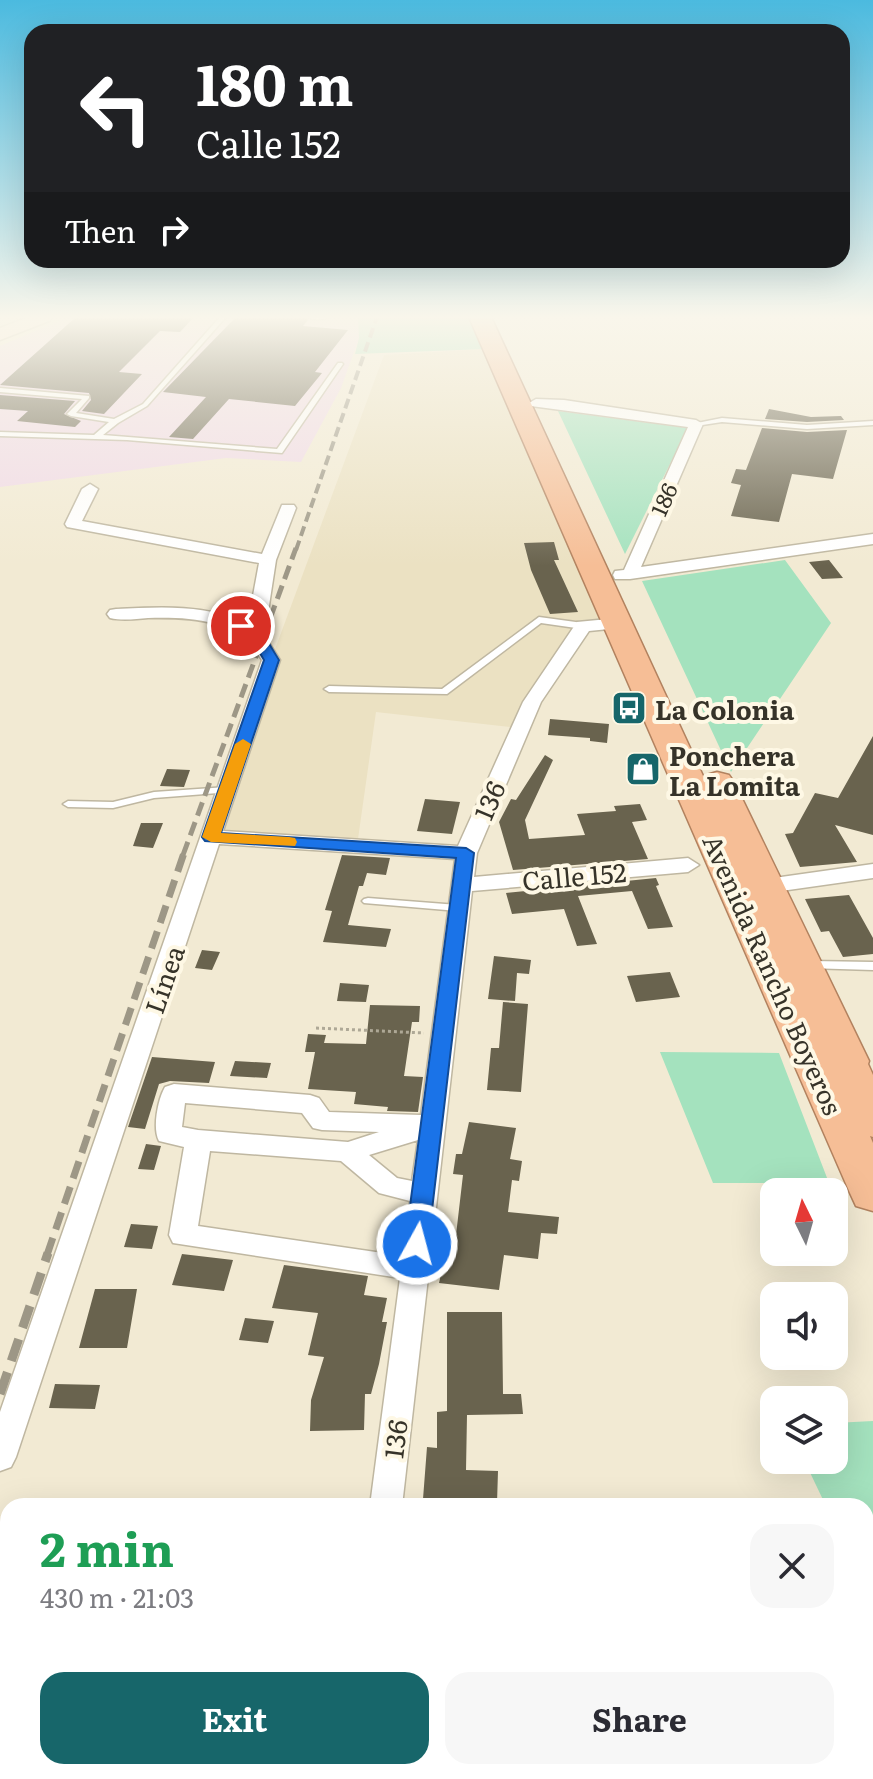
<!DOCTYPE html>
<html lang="en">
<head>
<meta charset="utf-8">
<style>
	:root { --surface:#fff; --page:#f7f7f7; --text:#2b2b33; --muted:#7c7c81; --accent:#17666a }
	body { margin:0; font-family:Literata,serif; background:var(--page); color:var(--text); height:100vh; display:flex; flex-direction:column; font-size:30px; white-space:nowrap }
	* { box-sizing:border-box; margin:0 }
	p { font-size:26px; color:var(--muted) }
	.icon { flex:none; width:44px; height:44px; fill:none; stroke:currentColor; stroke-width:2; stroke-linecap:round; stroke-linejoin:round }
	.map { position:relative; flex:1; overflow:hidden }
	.panel { position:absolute; left:0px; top:1498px; width:874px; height:282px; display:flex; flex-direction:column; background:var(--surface); border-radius:24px 24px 0 0; box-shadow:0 8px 32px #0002 }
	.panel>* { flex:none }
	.hud { position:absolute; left:24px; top:24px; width:826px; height:244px; border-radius:24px; box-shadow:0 8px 32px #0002; background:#202124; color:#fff; overflow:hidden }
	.needle { width:52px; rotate:355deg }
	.fabs { position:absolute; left:760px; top:1178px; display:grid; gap:16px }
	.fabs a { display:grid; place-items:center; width:88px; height:88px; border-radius:16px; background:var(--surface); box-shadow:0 8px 32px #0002; font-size:40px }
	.pin { position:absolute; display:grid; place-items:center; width:68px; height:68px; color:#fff; margin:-34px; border:4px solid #fff; border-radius:50%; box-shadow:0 2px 8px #0007 }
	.me { position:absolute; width:88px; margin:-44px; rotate:7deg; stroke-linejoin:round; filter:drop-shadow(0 0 6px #0008) }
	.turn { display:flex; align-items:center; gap:28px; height:168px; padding:0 40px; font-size:36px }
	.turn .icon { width:104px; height:104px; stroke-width:2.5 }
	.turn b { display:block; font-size:56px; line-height:68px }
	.then { display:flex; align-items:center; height:76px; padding:0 40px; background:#0003; gap:16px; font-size:30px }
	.round { display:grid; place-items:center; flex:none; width:84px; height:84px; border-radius:24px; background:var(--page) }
	.overview { display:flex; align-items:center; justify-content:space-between; height:136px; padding:0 40px }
	h1 { font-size:48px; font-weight:700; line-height:60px; color:#1e9e55 }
	.action { display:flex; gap:16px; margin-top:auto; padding:16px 40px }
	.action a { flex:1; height:92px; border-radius:24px; background:var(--accent); color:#fff; font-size:32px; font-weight:700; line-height:92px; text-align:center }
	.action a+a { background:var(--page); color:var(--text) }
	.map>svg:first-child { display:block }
	.built { fill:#ebe1c2 }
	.medical { fill:#f0d9e6 }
	.green { fill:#a4e2be }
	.building { fill:#69634e }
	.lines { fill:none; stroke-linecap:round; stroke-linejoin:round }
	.service-casing { stroke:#bfb7a1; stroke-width:3 }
	.minor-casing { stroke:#bfb7a1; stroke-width:3 }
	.secondary-casing { stroke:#bfb7a1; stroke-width:3 }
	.trunk-casing { stroke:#b2825f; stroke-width:3 }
	.path { stroke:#aea896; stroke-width:3; stroke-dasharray:3 3; stroke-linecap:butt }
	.service { fill:#fff; fill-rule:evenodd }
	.minor { fill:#fff; fill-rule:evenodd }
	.secondary { fill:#fce6d8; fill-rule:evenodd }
	.trunk { fill:#f6be96; fill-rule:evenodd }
	.rail-far3 { stroke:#9d9786; stroke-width:4; stroke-dasharray:10 5; stroke-linecap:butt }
	.rail-far2 { stroke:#9d9786; stroke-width:5; stroke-dasharray:14 7; stroke-linecap:butt }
	.rail-far1 { stroke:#9d9786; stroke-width:7; stroke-dasharray:18 9; stroke-linecap:butt }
	.rail { stroke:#9d9786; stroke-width:9; stroke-dasharray:23 12; stroke-linecap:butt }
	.route { fill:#1a73e8; stroke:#114b97; stroke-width:2 }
	.slow { fill:#f59e0b }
	.labels { text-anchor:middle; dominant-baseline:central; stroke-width:8; stroke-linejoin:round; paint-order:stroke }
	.far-street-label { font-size:22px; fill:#363329; stroke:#fef8e5 }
	.poi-label { font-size:26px; font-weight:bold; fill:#363329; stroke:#fef8e5; text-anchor:start }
	.street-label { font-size:26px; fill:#363329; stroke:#fef8e5 }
</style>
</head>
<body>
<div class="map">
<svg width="873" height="1779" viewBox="0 0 873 1779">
	<rect width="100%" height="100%" fill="#f2ead3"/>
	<!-- built -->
	<path class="built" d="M485,349L536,457L601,625L582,627L520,728L376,712L357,846L211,837L271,660L384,355Z"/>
	<!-- medical -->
	<path class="medical" d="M68,317H358L359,338L341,388L301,462L226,458L0,487V346Z"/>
	<!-- green -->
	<path class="green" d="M358,317H470L485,349L355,354L359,338Z
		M558,411L688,428L625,554Z
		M785,560L831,623L731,772L642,581Z
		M660,1052L779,1053L829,1183H713Z
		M873,1421V1603L866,1589V1506H826L804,1460H834V1423Z"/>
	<!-- building -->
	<path class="building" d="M76,317H194L180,332L160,331L119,372L142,374L104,414L82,411L91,400L89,393L0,385Z
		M236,317H305L308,320L303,326L348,330L315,372L322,373L295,406L229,399L193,439L169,437L206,397L163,392Z
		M0,395L75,401L64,414L81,421L75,427L17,421L28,411L0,409Z
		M769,409L811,417L841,416L844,420L807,422L765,419Z
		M762,428L807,432L847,430L833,479L792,474L779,522L731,516L741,485L731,483L736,469L746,470Z
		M554,542L559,560H554L578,612L550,614L531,570L524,543Z
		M829,560L843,578L822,579L809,562Z
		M550,719L609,724L607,743L590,741V738L548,735Z
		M873,736V835L835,825L857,862L800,867L785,834L793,833L815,793L838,798Z
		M545,755L553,760L525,820L529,839L585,835L577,814L616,811L614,806L640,804L647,820L632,822L648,859L513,870L499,822L511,799L516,800Z
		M167,769L190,770L184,787L160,786Z
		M425,799L460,802L452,834L417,831Z
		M141,823H163L153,848L133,846Z
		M342,855L390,858L386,875L367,873L363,886H359L348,925L391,929L386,947L323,942L332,911L325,910Z
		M656,878L659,885L656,886L673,927L648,929L632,891L578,896L597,944L577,946L564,909L512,914L506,893Z
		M849,895L873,938V954L843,957L829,931L821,932L805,899Z
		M202,950L220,952L212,970L195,968Z
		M494,956L531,960L529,974L517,973L515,1001L488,999Z
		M670,972L680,997L636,1002L627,976Z
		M340,983L369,985L366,1002L337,1001Z
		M503,1002L528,1004L521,1092L487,1090L491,1048H499Z
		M370,1005L420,1006L419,1022H412L404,1076L423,1077L418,1112L387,1111L388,1107L354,1104L356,1092L308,1089L315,1052H305L308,1034L326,1035L324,1043L366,1044Z
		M152,1057L215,1062L209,1083L170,1081L159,1084L145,1129L128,1127Z
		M235,1061L271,1063L267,1078L230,1076Z
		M469,1122L516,1128L510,1159L522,1161L519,1181L512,1180L508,1212L559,1217L557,1234L541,1233L538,1259L504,1255L499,1290L439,1283L450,1235H456L463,1175L453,1174L456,1154H462Z
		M146,1144L161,1146L154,1170L138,1169Z
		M131,1224L158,1226L152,1249L124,1247Z
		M182,1254L233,1260L224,1291L172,1285Z
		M284,1265L368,1276L364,1295L387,1298L382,1322H387L379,1364L371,1394H365L364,1430L310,1431L311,1400L324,1357L308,1355L318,1313L272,1308Z
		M95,1289H137L127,1348H79Z
		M447,1312H502L503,1394H521L523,1414L467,1415L466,1470L498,1471L497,1503L423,1499L427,1447L437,1448V1412L447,1411Z
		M245,1318L274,1321L268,1343L239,1340Z
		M55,1384L100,1385L95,1409L49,1408Z"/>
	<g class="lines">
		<!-- service casing -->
		<g class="service-casing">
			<path id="service" d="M220,317H226L147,406L118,423L103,435L277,449L338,363H342L343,364L282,453L127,440L0,436V432L94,435L109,422L71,416L67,414L82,399L0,392V388L89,396V398L76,413L114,419L143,404Z
				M308,317H328C324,320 312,320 308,317Z
				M722,418L807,425L873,421V425L807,429L722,422L696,426L692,424Z
				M539,617L583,623L587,626L583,629L541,623L447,694L329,692L324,689L329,686L442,689Z
				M227,787L232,790L231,792L154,798L113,808L68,807L63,804L68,801L113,802L154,792Z
				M368,898L458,905L464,908L458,911L364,903L362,901L364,899Z
				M811,961L873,962V970L807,968L805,965L807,962Z"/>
		</g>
		<!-- minor casing -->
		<g class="minor-casing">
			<path id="minor" d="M536,399L564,400L696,420L703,424L641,567L873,534V544L630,579H615L613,575L615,571L624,570L688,427L531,406L529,403Z
				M90,484L98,489L82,521L262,554L282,505H294L296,508L276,560L268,612L257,630L266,638L280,660L223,831L458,846L523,702L577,622L619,618L628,623L619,628L589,631L541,702L477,853L474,877L688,858L699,865L688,872L472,891L402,1506H370L400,1278L173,1243L169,1235L184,1147L159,1141C152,1128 158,1099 165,1087L174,1084L310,1095L319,1098L329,1112L421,1115L455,859L219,844L16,1457L11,1467L0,1471V1412L262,660C237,619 193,617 148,618C136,619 122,621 110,618L107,614L110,610L116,609C159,607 204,604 244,622L250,612L259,563L67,527L65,524L82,489ZM185,1103L302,1113L313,1128L322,1130L379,1132L348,1142L198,1130L182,1127ZM418,1140L412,1181L397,1178L369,1155ZM210,1151L341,1161L379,1193L410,1201L403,1256L198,1226Z
				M873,864V878L767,893L756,886L767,879Z
				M338,1772H374L373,1779H337Z"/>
		</g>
		<!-- secondary casing -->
		<g class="secondary-casing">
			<path id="secondary" d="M28,317H52L49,321L0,340V328Z"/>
		</g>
		<!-- trunk casing -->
		<g class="trunk-casing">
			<path id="trunk" d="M469,317H491L703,776L717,772L729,775L734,782L869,1061L868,1064L873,1075V1137L870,1136L873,1143V1211L856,1206L850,1193Z"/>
		</g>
		<!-- path -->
		<path class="path" d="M316,1028L424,1033"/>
		<!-- service -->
		<use href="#service" class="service"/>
		<!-- minor -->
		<use href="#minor" class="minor"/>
		<!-- secondary -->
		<use href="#secondary" class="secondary"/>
		<!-- trunk -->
		<use href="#trunk" class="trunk"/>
		<!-- rail-far3 -->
		<path class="rail-far3" d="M296,550L377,317"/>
		<!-- rail-far2 -->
		<path class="rail-far2" d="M183,855L296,548"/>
		<!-- rail-far1 -->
		<path class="rail-far1" d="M47,1255L184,853"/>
		<!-- rail -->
		<path class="rail" d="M0,1394L48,1253"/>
	</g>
	<!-- sky -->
	<linearGradient id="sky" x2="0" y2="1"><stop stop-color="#4bbadf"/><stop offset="0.56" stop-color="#f9f6eb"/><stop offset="1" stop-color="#f9f6eb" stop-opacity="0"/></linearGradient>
	<rect width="873" height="566" fill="url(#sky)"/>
	<!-- route -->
	<path class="route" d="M241,622L262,632L279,660L221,833L466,848L474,853L428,1244L425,1250L417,1253L408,1250L405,1244L456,858L205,841L202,837L264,660L251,638L234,626Z"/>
	<!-- slow -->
	<path class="slow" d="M243,739L251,744L221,833L289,837L295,838L297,842L295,846L211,842L202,837L235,744Z"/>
	<!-- icons -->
	<defs>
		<g id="bus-square" transform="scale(1.8)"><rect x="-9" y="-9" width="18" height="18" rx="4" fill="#17666a" stroke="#fef8e5"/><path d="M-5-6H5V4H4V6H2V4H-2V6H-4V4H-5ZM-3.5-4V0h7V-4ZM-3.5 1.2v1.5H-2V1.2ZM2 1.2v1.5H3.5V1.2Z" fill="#fff"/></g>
		<g id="shop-square" transform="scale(1.8)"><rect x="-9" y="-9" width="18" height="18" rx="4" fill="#17666a" stroke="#fef8e5"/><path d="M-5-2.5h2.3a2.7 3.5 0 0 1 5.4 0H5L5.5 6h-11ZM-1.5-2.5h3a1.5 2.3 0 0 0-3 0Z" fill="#fff"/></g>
	</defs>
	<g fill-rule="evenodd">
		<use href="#bus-square" x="629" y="708"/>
		<use href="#shop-square" x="643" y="769"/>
	</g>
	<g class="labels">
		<!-- far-street labels -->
		<g class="far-street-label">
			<text transform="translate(663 499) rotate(-66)">186</text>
		</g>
		<!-- poi labels -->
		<g class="poi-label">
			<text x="655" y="708">La Colonia</text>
			<text x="669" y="754">Ponchera<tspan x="669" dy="30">La Lomita</tspan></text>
		</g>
		<!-- street labels -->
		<g class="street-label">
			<text transform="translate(488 800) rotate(-67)">136</text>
			<text transform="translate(574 875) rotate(-5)">Calle 152</text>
			<text transform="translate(774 974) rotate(66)">Avenida Rancho Boyeros</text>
			<text transform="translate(163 979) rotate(-71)">Línea</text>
			<text transform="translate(394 1439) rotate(-83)">136</text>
		</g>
	</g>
</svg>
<div class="fabs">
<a><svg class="needle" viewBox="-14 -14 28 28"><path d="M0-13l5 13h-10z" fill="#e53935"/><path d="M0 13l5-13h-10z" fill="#7c7c81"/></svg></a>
<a><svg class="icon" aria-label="sound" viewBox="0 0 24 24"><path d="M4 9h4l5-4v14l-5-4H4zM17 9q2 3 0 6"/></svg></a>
<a><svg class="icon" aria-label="layers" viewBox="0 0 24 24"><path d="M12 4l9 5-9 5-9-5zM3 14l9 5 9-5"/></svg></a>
</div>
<div class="pin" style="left:241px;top:626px;background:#d93025"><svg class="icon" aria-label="arrive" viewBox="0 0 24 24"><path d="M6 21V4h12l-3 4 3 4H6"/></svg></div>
<svg class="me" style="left:417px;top:1244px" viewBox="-20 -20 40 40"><circle r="17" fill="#1a73e8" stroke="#fff" stroke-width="3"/><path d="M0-11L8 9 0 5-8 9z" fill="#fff"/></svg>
<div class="hud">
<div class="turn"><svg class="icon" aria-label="left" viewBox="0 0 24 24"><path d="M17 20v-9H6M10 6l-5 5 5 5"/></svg><div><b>180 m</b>Calle 152</div></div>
<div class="then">Then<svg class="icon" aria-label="right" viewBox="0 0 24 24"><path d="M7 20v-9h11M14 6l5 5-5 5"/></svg></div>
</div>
<section class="panel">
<div class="overview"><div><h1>2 min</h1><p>430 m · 21:03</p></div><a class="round"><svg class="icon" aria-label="close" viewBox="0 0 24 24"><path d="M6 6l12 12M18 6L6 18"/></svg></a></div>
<div class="action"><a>Exit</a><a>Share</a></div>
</section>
</div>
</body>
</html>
